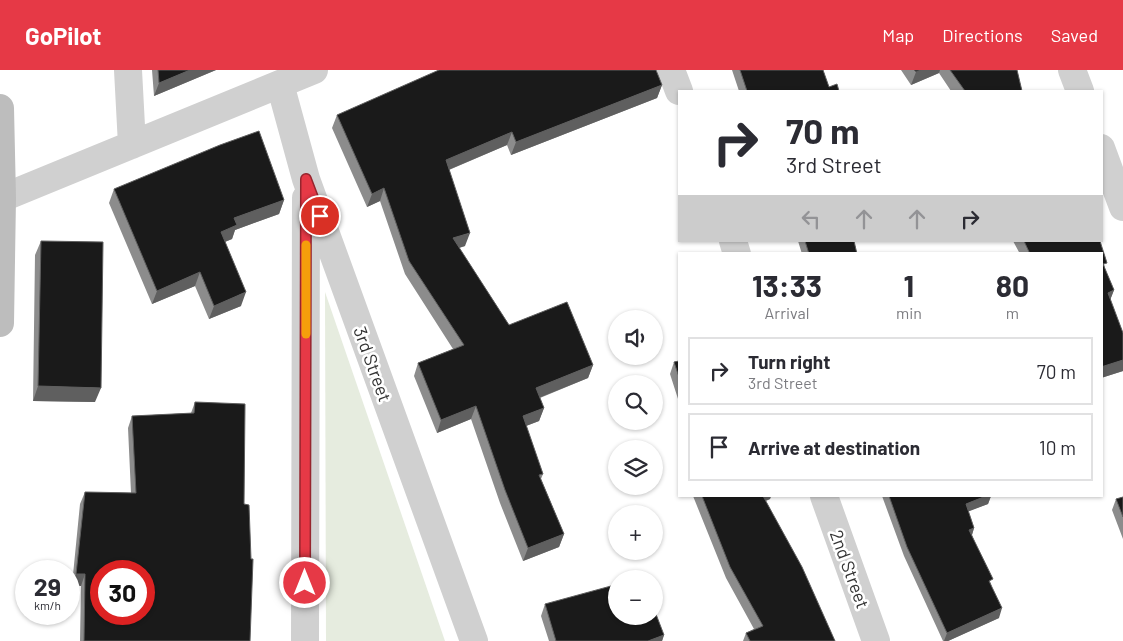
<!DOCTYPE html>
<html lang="en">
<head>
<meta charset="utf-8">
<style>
	:root { --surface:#fff; --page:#f2f2f3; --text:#2b2b33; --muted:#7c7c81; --line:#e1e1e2; --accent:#e63946 }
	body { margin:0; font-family:Barlow,sans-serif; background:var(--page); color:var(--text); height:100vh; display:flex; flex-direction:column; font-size:19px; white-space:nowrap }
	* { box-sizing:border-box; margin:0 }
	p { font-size:16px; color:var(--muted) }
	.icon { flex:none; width:28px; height:28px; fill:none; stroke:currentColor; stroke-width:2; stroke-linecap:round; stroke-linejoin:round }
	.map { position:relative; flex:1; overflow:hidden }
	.drawer { position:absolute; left:678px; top:182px; width:425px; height:245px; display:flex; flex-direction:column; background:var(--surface); border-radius:0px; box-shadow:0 1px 4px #0004 }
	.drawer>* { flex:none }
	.hud { position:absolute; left:678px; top:20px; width:425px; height:152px; border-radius:0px; box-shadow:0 1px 4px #0004; background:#fff; color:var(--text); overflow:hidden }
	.fabs { position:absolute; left:608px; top:240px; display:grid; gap:10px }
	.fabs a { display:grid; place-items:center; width:55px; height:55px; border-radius:50%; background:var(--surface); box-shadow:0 1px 4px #0004; font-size:25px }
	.speed { position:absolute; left:15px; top:490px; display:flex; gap:10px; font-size:25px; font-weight:700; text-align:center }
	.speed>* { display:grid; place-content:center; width:65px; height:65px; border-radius:50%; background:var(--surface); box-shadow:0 1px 4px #0004; line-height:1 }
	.speed small { font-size:12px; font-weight:400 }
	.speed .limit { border:8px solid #d22; background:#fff; color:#111 }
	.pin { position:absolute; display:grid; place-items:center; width:42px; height:42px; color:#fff; margin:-21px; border:2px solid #fff; border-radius:50%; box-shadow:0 1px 5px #0007 }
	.me { position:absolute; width:55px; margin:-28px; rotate:0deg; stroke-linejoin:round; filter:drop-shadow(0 0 4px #0008) }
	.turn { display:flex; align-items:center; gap:18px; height:105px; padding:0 25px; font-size:22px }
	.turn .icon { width:65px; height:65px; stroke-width:2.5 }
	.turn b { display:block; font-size:35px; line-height:42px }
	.lanes { display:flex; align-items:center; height:48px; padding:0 25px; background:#0003; justify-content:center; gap:25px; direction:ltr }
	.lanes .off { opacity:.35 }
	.eta { display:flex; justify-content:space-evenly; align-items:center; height:85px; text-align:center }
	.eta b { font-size:30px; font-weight:700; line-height:35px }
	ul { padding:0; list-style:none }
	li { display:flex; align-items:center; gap:15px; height:68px; margin:0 10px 8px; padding:0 15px; border:2px solid var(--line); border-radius:0px }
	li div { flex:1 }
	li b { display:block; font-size:19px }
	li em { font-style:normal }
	header { display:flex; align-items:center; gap:30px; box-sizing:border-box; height:70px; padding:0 25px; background:var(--accent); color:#fff }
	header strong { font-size:24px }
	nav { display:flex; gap:28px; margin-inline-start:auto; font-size:18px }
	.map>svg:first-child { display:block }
	.green { fill:#e6ecdf }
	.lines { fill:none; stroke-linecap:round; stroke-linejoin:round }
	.street { stroke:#d0d0d0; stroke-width:28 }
	.secondary { stroke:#bdbdbd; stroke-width:28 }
	.wall { fill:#8c8c8c }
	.shaded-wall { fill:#5f5f5f }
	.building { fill:#1a1a1a; stroke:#5f5f5f; fill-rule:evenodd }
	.route-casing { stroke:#96252e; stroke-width:12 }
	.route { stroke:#e63946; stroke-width:9 }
	.slow { stroke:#f59e0b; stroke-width:9 }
	.labels { text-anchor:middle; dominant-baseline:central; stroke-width:5; stroke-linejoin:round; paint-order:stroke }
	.street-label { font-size:18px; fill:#333; stroke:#fff }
</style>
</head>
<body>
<header>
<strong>GoPilot</strong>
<nav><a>Map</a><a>Directions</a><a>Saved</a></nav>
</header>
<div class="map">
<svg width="1123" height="571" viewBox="0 0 1123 571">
	<rect width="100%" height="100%" fill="#fff"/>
	<!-- green -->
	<path class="green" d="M325,222L445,571H326Z"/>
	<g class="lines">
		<!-- street -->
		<path class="street" d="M128,0L132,75
			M671,0L679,21
			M1072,0L1080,21
			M280,14L306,109L474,571
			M1101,78L1123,137
			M0,131L2,128L314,0
			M733,171L737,184
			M824,426L876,571
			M305,571L306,128"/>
		<!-- secondary -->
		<path class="secondary" d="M0,38L2,128L0,253"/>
	</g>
	<!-- wall -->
	<path class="wall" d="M152,0H216L154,26Z
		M732,0H823L829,17L839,21H739Z
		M901,0H1017L1022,21H951L939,3L911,15Z
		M662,15L657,28L511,85L507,75L449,100L465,176L459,178L509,255L593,295L588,308L540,328L544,338L539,351L526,356L543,404L541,409L564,464L559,477L523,491L500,433L471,349L437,363L414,306L418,293L453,279L405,204L380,131L367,137L332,58L337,45Z
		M114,119L284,130L279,144L235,160L232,169L225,172L241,236L209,249L195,216L152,234L109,133Z
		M41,171L95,332L33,331L35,185Z
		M798,171H854L857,184H802Z
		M1013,171H1100L1105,199L1114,220L1110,230L1123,263V301L1101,308V184H1020Z
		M679,291V332L670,304L674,292Z
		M195,332L244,434L250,571H80L81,516L72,515L80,434L85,422L131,423L128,358L132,346L191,343Z
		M693,426H771L770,429L766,431L835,571H743L746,563L754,559L726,508Z
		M882,426H991L988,434L968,441L974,458L972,465L991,514L999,548L948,571H943L904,486Z
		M1123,427V469L1112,440L1116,429Z
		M615,530L664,565L662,571H549L541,546L545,534Z"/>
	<!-- shaded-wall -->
	<path class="shaded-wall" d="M190,0H216L154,26L159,13Z
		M921,0H940L939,3L911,15L916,2Z
		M662,15L657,28L511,85L516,72Z
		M512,62L507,75L441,103L446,90Z
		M384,118L380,131L367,137L372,124Z
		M284,130L279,144L235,160L232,169L217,175L221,162L234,148Z
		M470,163L465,176L448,181L453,168Z
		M200,202L195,216L152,234L157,221Z
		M1114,220L1109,233L1108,223Z
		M246,222L241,236L209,249L214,236Z
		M1123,290V301L1101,308V297Z
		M593,295L588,308L531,331L536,318Z
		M38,316L101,318L95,332L33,331Z
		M476,336L471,349L437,363L441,350Z
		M544,338L539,351L518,359L523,346Z
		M760,426H771L770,429L757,434Z
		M986,426H991L988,434L962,444L966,434Z
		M974,458L971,468L969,460Z
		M564,464L559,477L523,491L528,478Z
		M76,504H85L81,516L72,515Z
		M1002,538L999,548L948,571H944L947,563Z
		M664,565L662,571H648Z"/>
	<!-- building -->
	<path class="building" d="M158,0H190L159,13Z
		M439,0H656L662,15L516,72L512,62L446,90L470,163L453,168L509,255L567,232L593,295L536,318L544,338L523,346L543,404L539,405L564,464L528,478L505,420L476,336L441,350L418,293L464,275L409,191L384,118L372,124L337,45Z
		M740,0H823L829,17L837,14L839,21H747Z
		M914,0H921L916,2Z
		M950,0H1017L1022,21H965Z
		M259,61L284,130L234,148L237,155L221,162L246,222L214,236L200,202L157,221L114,119L220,75Z
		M41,171L103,172L101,318L38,316Z
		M805,171H854L857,184H809Z
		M1024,171H1100L1107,193L1103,194L1114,220L1108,223L1123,263V290L1101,297V184H1030Z
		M679,291V307L674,292Z
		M195,332L245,334L244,434L249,435L251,489H253L250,571H84L85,504H76L85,422L136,423L132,346L194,343ZM101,501H144V544H101Z
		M702,426H763L802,497L835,571H750L746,563L763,556L730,497Z
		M889,426H986L966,434L974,458L969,460L993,509L989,511L1002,538L947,563L907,477Z
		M1123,427V447L1116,429Z
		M611,516L615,530H616V546H654V539L664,565L648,571H556L545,534Z"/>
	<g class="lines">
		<!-- route casing -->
		<g class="route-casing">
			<path id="route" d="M305,513L306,109L320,146"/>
		</g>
		<!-- route -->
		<use href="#route" class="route"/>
		<!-- slow -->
		<path class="slow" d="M306,264V175"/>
	</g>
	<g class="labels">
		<!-- street labels -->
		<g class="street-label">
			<text transform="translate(373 294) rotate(70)">3rd Street</text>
			<text transform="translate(850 499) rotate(70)">2nd Street</text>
		</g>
	</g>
</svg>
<div class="fabs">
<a><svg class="icon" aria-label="sound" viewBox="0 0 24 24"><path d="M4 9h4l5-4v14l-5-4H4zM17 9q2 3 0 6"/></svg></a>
<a><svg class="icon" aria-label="search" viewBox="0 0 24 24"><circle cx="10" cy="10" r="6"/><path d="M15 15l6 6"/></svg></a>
<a><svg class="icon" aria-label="layers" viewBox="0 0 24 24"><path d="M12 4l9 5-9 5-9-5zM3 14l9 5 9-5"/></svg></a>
<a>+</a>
<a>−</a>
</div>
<div class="speed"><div>29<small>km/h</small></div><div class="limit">30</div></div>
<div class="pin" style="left:320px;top:146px;background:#d93025"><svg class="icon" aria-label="arrive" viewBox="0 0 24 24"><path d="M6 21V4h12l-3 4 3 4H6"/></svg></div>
<svg class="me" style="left:305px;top:513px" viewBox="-20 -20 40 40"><circle r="17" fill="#e63946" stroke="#fff" stroke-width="3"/><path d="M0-11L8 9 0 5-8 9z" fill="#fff"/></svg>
<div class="hud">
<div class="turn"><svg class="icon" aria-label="right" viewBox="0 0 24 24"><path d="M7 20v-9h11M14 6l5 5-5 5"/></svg><div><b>70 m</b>3rd Street</div></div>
<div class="lanes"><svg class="icon off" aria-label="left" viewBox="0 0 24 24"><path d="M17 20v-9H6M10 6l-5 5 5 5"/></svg><svg class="icon off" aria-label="ahead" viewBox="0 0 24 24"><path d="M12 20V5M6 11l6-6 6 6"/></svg><svg class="icon off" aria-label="ahead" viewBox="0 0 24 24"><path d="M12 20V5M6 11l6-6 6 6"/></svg><svg class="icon" aria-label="right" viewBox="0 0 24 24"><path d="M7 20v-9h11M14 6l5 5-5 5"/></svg></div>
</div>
<section class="drawer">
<div class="eta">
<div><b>13:33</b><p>Arrival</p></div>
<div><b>1</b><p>min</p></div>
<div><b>80</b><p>m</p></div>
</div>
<ul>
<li><svg class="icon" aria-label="right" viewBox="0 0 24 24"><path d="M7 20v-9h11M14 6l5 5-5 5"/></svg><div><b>Turn right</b><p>3rd Street</p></div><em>70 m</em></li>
<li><svg class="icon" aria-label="arrive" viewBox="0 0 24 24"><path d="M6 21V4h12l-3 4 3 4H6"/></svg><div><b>Arrive at destination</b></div><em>10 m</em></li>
</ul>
</section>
</div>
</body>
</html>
